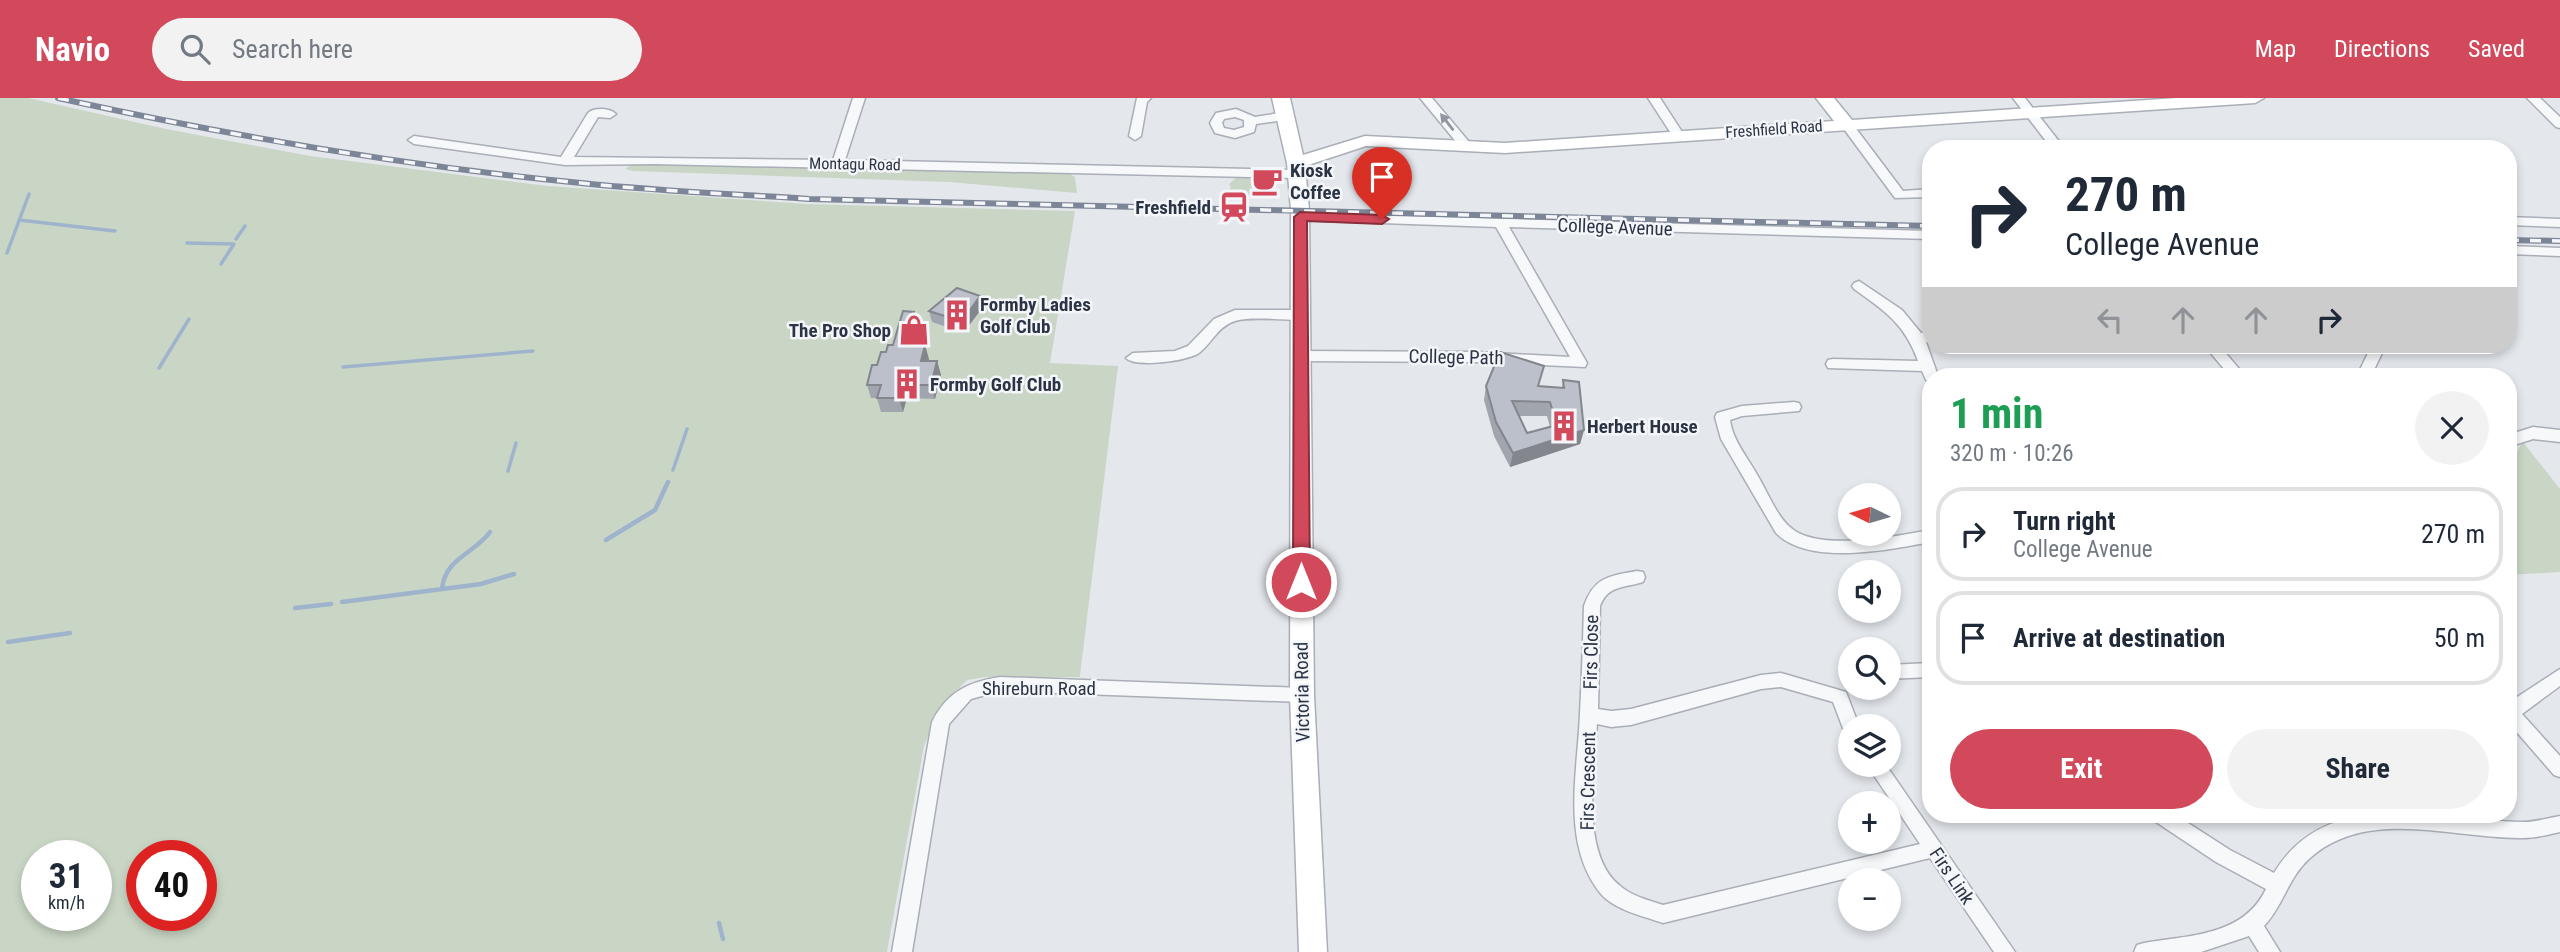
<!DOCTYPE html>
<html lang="en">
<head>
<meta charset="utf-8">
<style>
	:root { --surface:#fff; --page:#f2f2f3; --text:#1f2937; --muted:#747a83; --line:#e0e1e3; --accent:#d1495b }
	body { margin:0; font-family:"Roboto Condensed",sans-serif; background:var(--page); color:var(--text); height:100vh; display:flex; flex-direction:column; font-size:26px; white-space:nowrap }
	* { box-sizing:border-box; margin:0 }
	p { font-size:23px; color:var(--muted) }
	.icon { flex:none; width:38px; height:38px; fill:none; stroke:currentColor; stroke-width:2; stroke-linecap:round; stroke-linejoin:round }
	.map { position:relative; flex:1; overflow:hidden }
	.side { position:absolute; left:1922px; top:270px; width:595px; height:455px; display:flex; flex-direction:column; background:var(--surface); border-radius:28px; box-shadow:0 4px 10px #0003 }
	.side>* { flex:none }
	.guide { position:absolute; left:1922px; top:42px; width:595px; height:214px; border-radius:28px; box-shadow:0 4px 10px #0003; background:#fff; color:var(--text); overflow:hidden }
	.needle { width:46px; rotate:275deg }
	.tools { position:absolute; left:1838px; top:385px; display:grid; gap:14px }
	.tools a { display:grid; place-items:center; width:63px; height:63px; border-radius:50%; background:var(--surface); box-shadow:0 4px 10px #0003; font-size:35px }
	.speed { position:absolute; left:21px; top:742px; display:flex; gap:14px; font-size:35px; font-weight:700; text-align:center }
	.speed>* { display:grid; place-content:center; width:91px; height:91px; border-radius:50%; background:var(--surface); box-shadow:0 4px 10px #0003; line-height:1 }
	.speed small { font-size:18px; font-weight:400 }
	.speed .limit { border:10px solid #d22; background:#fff; color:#111 }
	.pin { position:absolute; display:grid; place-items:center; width:60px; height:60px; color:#fff; margin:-72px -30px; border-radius:50% 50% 50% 0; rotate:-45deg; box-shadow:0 0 7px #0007 }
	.pin .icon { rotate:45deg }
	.me { position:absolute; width:77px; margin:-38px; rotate:0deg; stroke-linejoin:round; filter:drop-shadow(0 0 5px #0008) }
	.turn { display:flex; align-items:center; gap:24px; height:147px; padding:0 28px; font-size:32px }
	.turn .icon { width:91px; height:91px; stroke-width:2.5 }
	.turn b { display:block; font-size:49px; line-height:60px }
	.lanes { display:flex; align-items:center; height:66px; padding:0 28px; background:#0003; justify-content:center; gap:35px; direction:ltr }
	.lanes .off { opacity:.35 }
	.round { display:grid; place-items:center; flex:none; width:74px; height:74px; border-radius:37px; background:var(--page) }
	.head { display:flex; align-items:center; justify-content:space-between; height:119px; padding:0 28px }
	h1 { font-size:42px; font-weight:700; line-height:52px; color:#1e9e55 }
	.action { display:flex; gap:14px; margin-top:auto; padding:14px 28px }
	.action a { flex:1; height:80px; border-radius:42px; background:var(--accent); color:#fff; font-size:28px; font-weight:700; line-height:80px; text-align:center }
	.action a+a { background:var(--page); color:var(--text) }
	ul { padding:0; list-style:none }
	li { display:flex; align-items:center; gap:21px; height:94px; margin:0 14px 10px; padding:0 14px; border:4px solid var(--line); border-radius:28px }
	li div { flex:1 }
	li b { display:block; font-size:26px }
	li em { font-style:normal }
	header { display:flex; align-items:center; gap:42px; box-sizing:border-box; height:98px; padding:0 35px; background:var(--accent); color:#fff }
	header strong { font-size:33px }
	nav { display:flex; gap:38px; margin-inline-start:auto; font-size:24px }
	.search { width:490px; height:63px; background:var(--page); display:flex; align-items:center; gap:18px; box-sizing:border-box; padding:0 24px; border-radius:38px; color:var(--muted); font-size:26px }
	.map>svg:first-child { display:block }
	.green { fill:#c9d6c5; fill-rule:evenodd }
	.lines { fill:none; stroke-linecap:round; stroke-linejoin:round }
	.stream-far1 { stroke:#9fb4cc; stroke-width:3.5 }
	.stream { stroke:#9fb4cc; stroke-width:4.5 }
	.street-casing { stroke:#a9aeb7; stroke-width:3 }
	.secondary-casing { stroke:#a9aeb7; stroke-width:3 }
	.street { fill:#f7f8fa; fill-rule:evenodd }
	.secondary { fill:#fff; fill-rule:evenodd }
	.rail-casing { stroke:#7d8696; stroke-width:6 }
	.rail { stroke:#f4f6f9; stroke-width:3.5; stroke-dasharray:11; stroke-linecap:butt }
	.wall { fill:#a1a5ae; fill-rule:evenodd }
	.shaded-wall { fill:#83868d }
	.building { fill:#bbc0ca; stroke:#83868d; stroke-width:2; fill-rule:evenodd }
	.oneway { fill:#9196a0 }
	.route { fill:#d1495b; stroke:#882f3b; stroke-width:2 }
	.labels { text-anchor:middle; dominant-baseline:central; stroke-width:5; stroke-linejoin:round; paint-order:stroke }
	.far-street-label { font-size:16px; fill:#2b3445; stroke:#f4f6f9 }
	.poi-label { font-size:19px; font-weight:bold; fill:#2b3445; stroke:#f4f6f9; text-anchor:start }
	.street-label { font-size:19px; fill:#2b3445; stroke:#f4f6f9 }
</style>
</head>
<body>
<header>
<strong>Navio</strong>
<div class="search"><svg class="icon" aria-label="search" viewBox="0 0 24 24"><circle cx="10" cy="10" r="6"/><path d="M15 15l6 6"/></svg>Search here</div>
<nav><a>Map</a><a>Directions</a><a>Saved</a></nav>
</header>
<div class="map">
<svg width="2560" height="854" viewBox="0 0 2560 854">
	<rect width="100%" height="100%" fill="#e4e7ec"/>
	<!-- green -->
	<path class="green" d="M0,0H28L166,31L310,58L548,88L806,106L1075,113L1050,265L1118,268L1080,577V579H985L967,582L940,609L924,648L887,854H0ZM37,758H96V817H37ZM142,758H201V817H142Z
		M635,64L1068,75L1075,79L1077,95L949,84L633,73L625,71Z
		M1237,79L1252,80V85H1258L1249,100H1225L1231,89L1229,86Z
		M2523,344L2560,391V474L2508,477V373C2516,364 2515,354 2523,344Z"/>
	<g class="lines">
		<!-- stream-far1 -->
		<path class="stream-far1" d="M19,122L115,133
			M236,141L245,128
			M187,145L234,146L221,166
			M7,155L29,96
			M343,269L533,253
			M159,270L189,221
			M673,372L687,331
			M508,373L516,345"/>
		<!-- stream -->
		<path class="stream" d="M606,442L655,412L668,384
			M442,491C445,460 474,456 490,434
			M342,504L481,486L514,476
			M295,510L331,506
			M8,544L70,535
			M719,825L723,841"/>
		<!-- street casing -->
		<g class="street-casing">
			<path id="street" d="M853,0H865L845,62L1297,72L1303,76L1297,80L655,66L565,67L414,46L408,42L414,38L561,59L588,15C594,9 610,10 616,16L610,20L598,19L574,59L833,62Z
				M1137,0H1151L1147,4L1141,38L1135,42L1129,38Z
				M1420,0H1432L1470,45V51H1462Z
				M1648,0H1660L1684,37L1682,40H1674Z
				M2013,0H2025L2065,51H2052Z
				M2527,0H2540L2560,19V30L2556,29Z
				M1236,11L1255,19L1285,14L1291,18L1285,22L1256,26L1254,34L1235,40L1215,35L1210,25L1216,15ZM1235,19L1244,22V29L1234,32L1224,30L1222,25L1224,21Z
				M1847,23L1851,24L1903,93L1930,91V99L1895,100L1841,27Z
				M1300,115L1930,133V141L1509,129L1587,265L1585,269L1477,264L1300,263L1293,258L1300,253L1477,254L1570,259L1496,129L1295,122L1293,119Z
				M2508,119L2560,121V129L2508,127Z
				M2508,148L2560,150V158L2508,156Z
				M1859,183L1902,212L1921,235L1930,234V244H1926L1938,278H1930V283L1926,282L1922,273L1828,270L1826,266L1828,262L1833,261L1918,263C1905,226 1885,213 1854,191L1852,188L1854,185Z
				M1235,212H1300L1307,217L1300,222C1282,222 1251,218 1235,223C1218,228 1212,245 1199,255C1187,263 1135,270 1126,260L1133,255L1175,253L1188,248L1214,221Z
				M2204,247H2219L2245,278H2230Z
				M2375,250L2382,255L2371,278H2357L2370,251Z
				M1794,304L1799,305L1801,309L1799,313L1742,318L1730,322C1733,344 1749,361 1759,380C1769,397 1776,417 1791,430C1818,454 1897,438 1930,432V444C1889,452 1809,468 1776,435L1721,341L1715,319L1717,315L1742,308Z
				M2533,329L2560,332V344L2533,341L2508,349V337Z
				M1637,473L1643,474L1645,479L1643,484C1624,490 1608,487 1600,508L1598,611L1611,613L1631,611L1761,577L1781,575L1846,594L1859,628H1850V635L1844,633L1833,604L1781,589L1761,591L1631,627L1611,629L1597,626C1594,670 1580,755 1619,787C1631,798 1648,802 1663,807L1920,746L1867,667H1886L2015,854H1994L1930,760L1663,825C1643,818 1615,812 1601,796C1560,746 1578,673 1580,615C1582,579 1583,544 1584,508C1594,479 1609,478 1637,473Z
				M1930,565V579L1888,581V567Z
				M2560,571V588L2522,616L2560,658V679L2554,677L2508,624V605Z
				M1000,579L1302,590L1308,592L1311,597L1308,602L1302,604L1000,593L971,601L949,626L912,854H892L932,624C947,594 968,584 1000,579Z
				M2150,716H2174L2230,752L2274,775C2328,685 2439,724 2523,724C2535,724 2548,720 2560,718V734C2548,737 2535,740 2523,740C2453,741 2367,708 2309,761C2288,780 2283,808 2264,828L2280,854H2259L2249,838L2201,854H2134L2137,847L2144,845C2190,837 2244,838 2266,791L2216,764L2153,722Z"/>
		</g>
		<!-- secondary casing -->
		<g class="secondary-casing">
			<path id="secondary" d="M1272,0H1290L1303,57L1365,38L1505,45L1834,23L1816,0H1834L1852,22L2177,0H2264L2255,5L1505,55L1366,48L1305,68L1309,112L1314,597L1327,854H1299L1290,597L1291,112L1287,65Z"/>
		</g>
		<!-- street -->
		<use href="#street" class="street"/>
		<!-- secondary -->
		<use href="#secondary" class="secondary"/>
		<!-- rail casing -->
		<g class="rail-casing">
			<path id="rail" d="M58,0C231,38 405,68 581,85C657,93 733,96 809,101L1930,128
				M2508,142L2560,143"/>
		</g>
		<!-- rail -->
		<use href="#rail" class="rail"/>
	</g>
	<!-- wall -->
	<path class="wall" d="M980,198L983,209L967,230L955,229L953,231L932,224L929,213Z
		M918,227L912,247H925L929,263H937L941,277L935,301L907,300L903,314H881L877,300H871L867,287L877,267L886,254L893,247Z
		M1563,282L1584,332L1580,346L1510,369L1494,338L1484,302L1486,288H1539L1562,290ZM1519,318H1547L1550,329L1527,335Z"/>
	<!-- shaded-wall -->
	<path class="shaded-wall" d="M980,198L983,209L967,230L965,219Z
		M914,214L918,227L909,261L905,247Z
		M953,218L955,229L953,231L951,220Z
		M925,247L929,261L925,276L921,263Z
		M937,263L941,277L935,301L931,287Z
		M903,287L907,300L903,314L899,300Z
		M1584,332L1580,346L1510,369L1513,355Z"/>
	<!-- building -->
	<path class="building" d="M957,190L980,198L965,219L953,218L951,220L929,213Z
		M903,213L914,214L905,247H925L921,263H937L931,287H903L899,300H877L881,287H867L872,267H877L881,254H886L888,247H893Z
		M1500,254L1544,268L1538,288L1564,290L1563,282L1579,284L1584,332L1513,355L1496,324L1486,288ZM1512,303L1550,304L1557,327L1527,335Z"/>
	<!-- one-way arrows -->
	<defs><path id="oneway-solid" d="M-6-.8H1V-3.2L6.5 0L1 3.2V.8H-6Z" transform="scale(1.75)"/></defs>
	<use class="oneway" href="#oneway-solid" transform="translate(1447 24) rotate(-128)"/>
	<!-- route -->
	<path class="route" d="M1300,114L1382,117L1389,121L1382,126L1307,123L1310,484L1307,488H1295L1293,484L1294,119Z"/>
	<!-- icons -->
	<defs>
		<g id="cafe-bare" transform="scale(2.415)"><path d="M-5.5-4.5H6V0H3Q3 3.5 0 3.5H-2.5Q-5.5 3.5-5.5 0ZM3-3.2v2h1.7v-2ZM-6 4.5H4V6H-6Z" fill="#d1495b" stroke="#f4f6f9" stroke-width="2.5" paint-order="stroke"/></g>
		<g id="station-bare" transform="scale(2.415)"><path d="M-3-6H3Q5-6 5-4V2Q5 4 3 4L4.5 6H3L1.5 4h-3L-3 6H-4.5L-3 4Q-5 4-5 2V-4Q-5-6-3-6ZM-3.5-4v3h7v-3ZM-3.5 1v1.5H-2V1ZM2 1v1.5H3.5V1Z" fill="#d1495b" stroke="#f4f6f9" stroke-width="2.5" paint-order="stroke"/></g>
		<g id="building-bare" transform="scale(2.415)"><path d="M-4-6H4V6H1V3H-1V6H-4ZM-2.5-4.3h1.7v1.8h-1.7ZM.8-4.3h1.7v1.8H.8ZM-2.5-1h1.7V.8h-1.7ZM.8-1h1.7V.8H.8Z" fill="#d1495b" stroke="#f4f6f9" stroke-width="2.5" paint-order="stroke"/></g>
		<g id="shop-bare" transform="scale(2.415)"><path d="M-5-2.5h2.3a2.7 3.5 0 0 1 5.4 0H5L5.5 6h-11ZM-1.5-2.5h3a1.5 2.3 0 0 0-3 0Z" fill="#d1495b" stroke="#f4f6f9" stroke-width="2.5" paint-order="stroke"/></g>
	</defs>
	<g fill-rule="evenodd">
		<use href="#cafe-bare" x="1267" y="83"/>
		<use href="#station-bare" x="1234" y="109"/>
		<use href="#building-bare" x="957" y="217"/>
		<use href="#shop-bare" x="914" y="232"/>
		<use href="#building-bare" x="907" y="286"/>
		<use href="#building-bare" x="1564" y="328"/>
	</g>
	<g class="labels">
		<!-- far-street labels -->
		<g class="far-street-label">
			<text transform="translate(1774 31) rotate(-4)">Freshfield Road</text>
			<text transform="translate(855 66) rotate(1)">Montagu Road</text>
		</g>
		<!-- poi labels -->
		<g class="poi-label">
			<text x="1290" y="72">Kiosk<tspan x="1290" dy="22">Coffee</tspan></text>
			<text x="1211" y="109" text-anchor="end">Freshfield</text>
			<text x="980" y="206">Formby Ladies<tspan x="980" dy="22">Golf Club</tspan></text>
			<text x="891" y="232" text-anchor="end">The Pro Shop</text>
			<text x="930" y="286">Formby Golf Club</text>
			<text x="1587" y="328">Herbert House</text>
		</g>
		<!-- street labels -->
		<g class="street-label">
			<text transform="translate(1615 129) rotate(2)">College Avenue</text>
			<text transform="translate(1456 259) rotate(1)">College Path</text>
			<text transform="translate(1591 554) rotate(-89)">Firs Close</text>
			<text x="1039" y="590">Shireburn Road</text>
			<text transform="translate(1302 594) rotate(-91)">Victoria Road</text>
			<text transform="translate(1588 683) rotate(-89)">Firs Crescent</text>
			<text transform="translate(1952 778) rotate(56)">Firs Link</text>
		</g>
	</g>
</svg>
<div class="tools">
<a><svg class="needle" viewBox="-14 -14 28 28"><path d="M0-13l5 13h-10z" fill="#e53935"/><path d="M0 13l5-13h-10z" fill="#747a83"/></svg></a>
<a><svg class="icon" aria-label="sound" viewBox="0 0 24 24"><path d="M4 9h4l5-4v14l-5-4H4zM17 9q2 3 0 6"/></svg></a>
<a><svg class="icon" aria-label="search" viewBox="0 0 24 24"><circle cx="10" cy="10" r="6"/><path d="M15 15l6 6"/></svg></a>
<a><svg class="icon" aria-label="layers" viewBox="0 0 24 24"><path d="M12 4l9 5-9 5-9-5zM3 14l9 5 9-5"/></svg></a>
<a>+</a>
<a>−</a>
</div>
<div class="speed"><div>31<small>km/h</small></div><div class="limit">40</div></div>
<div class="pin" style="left:1382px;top:121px;background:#d93025"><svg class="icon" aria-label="arrive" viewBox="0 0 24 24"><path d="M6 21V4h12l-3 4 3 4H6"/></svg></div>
<svg class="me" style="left:1301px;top:484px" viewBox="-20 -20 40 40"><circle r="17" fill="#d1495b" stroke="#fff" stroke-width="3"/><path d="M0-11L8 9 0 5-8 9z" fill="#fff"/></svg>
<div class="guide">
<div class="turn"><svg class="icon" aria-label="right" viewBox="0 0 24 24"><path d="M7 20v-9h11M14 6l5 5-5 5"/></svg><div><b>270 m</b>College Avenue</div></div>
<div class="lanes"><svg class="icon off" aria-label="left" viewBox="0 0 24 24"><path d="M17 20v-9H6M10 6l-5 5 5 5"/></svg><svg class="icon off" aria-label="ahead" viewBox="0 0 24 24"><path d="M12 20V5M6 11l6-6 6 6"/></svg><svg class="icon off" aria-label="ahead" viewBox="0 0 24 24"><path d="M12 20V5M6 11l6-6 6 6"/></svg><svg class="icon" aria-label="right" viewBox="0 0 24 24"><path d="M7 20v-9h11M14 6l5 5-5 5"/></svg></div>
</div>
<section class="side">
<div class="head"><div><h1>1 min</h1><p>320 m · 10:26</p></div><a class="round"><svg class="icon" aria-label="close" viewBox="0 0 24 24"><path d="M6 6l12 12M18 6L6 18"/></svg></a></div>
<ul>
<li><svg class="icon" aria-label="right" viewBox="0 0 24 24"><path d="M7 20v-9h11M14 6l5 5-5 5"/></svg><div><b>Turn right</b><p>College Avenue</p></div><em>270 m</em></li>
<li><svg class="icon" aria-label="arrive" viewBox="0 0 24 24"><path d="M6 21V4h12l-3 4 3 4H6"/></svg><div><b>Arrive at destination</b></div><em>50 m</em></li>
</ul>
<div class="action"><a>Exit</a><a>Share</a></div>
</section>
</div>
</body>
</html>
